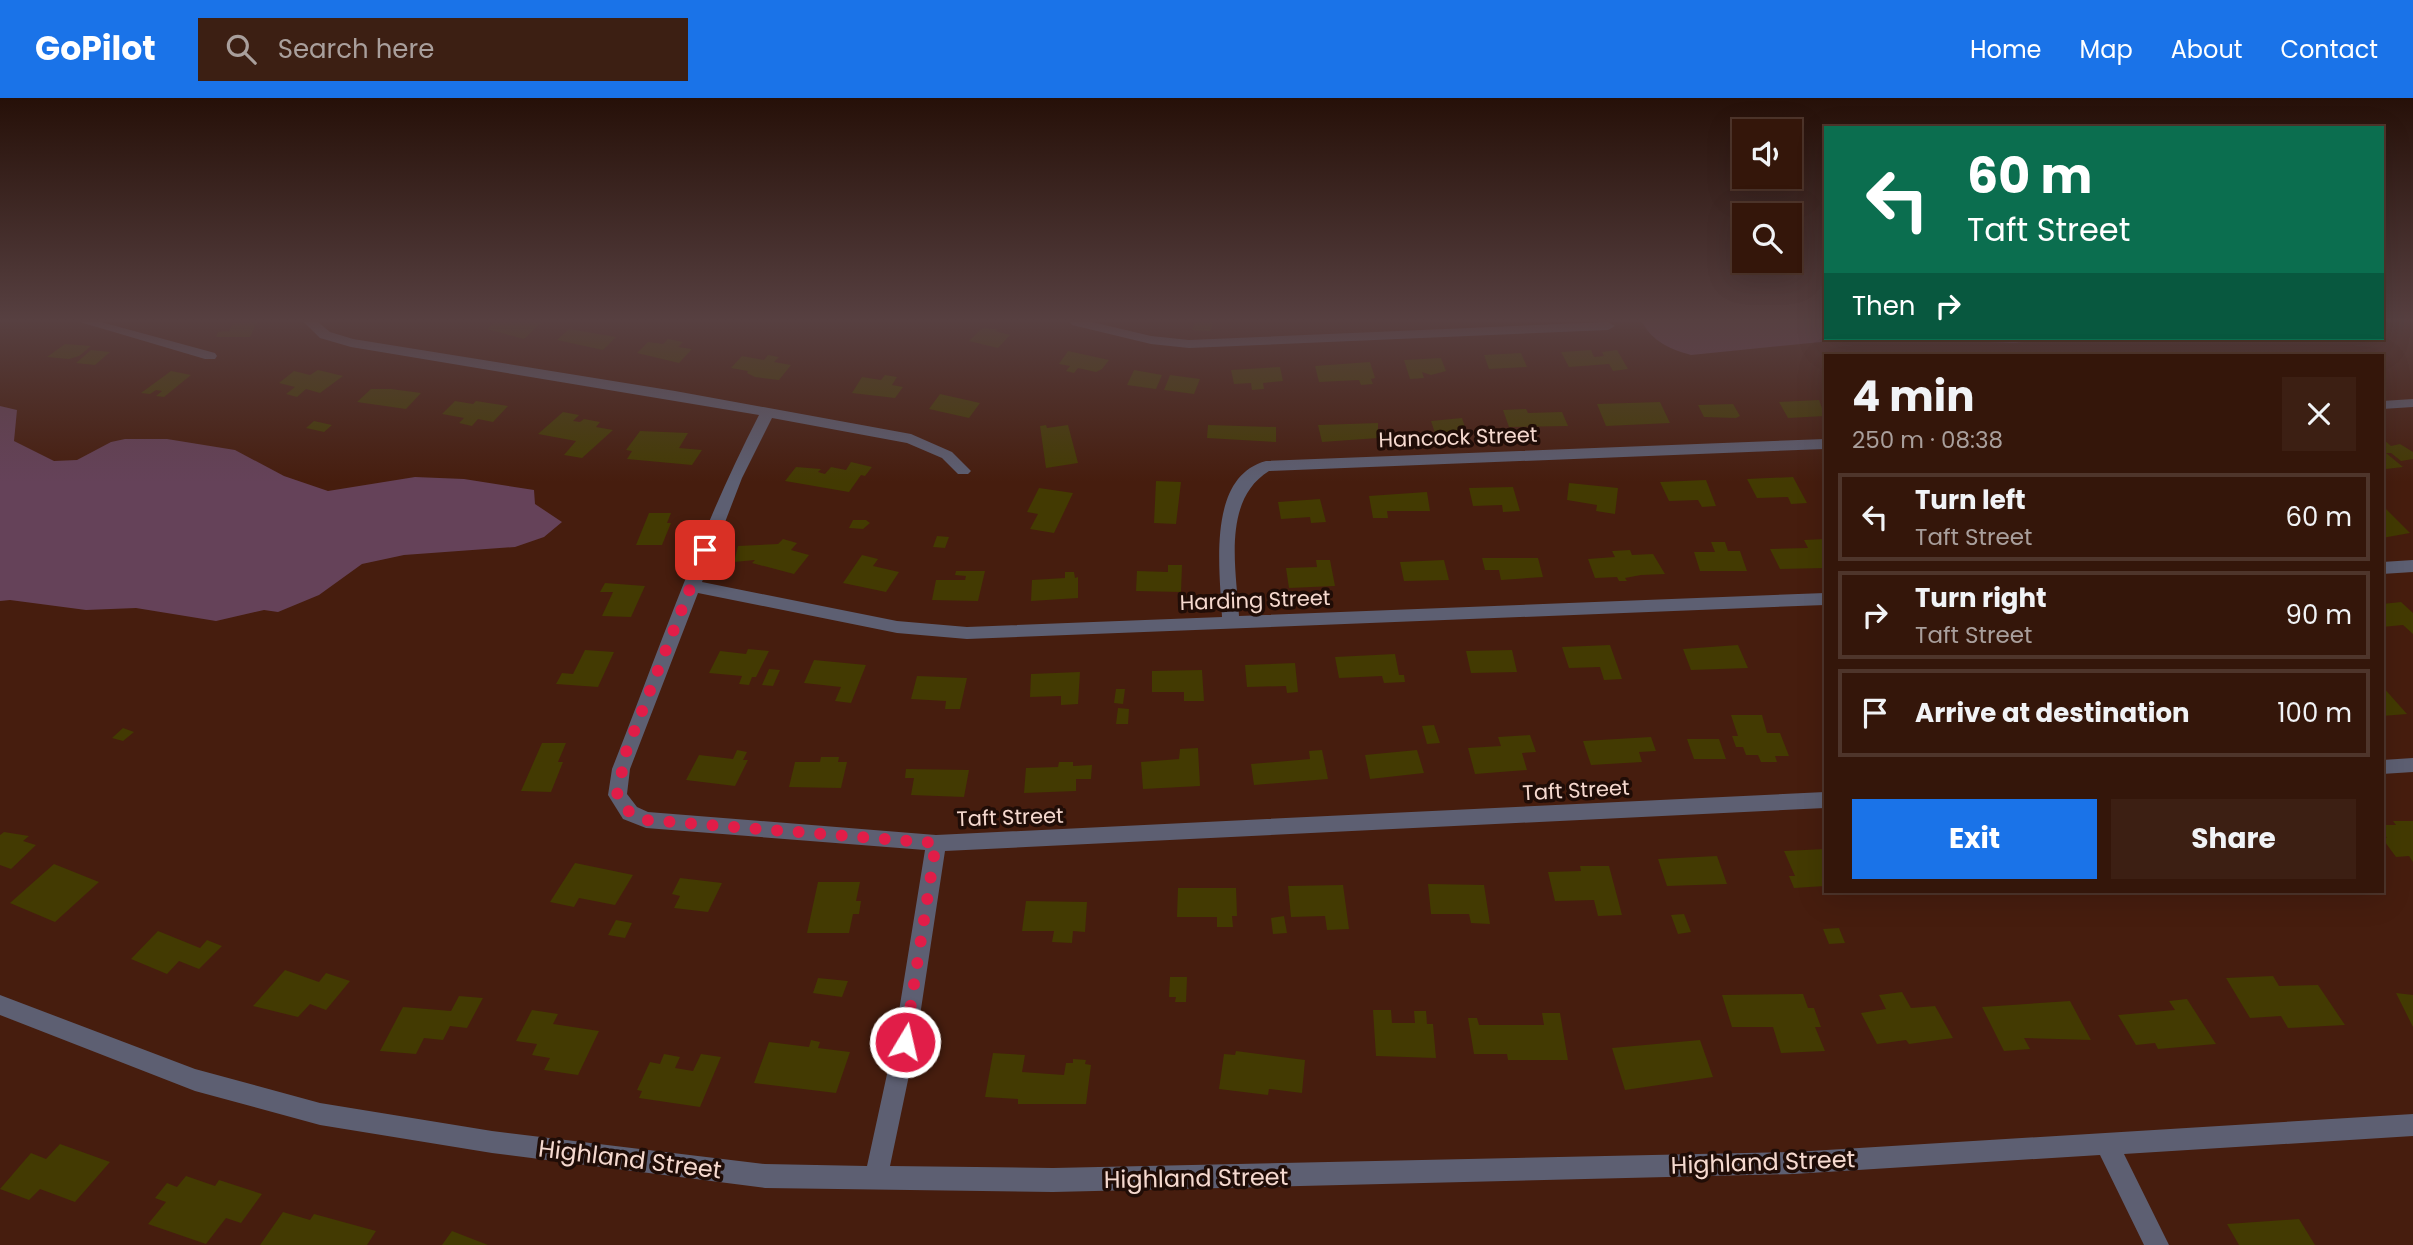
<!DOCTYPE html>
<html lang="en">
<head>
<meta charset="utf-8">
<style>
	:root { --surface:#34160a; --page:#3c1f13; --text:#f1f3f6; --muted:#a99f9c; --line:#4e352b; --accent:#1a73e8 }
	body { margin:0; font-family:Poppins,sans-serif; background:var(--page); color:var(--text); height:100vh; display:flex; flex-direction:column; font-size:26px; white-space:nowrap }
	* { box-sizing:border-box; margin:0 }
	p { font-size:23px; color:var(--muted) }
	.icon { flex:none; width:38px; height:38px; fill:none; stroke:currentColor; stroke-width:2; stroke-linecap:round; stroke-linejoin:round }
	.map { position:relative; flex:1; overflow:hidden }
	.sheet { position:absolute; left:1824px; top:256px; width:560px; height:539px; display:flex; flex-direction:column; background:var(--surface); border-radius:0px; box-shadow:0 7px 28px #0002,0 0 0 2px var(--line) }
	.sheet>* { flex:none }
	.hud { position:absolute; left:1824px; top:28px; width:560px; height:214px; border-radius:0px; box-shadow:0 7px 28px #0002,0 0 0 2px var(--line); background:#0b6e4f; color:#fff; overflow:hidden }
	.fabs { position:absolute; left:1732px; top:21px; display:grid; gap:14px }
	.fabs a { display:grid; place-items:center; width:70px; height:70px; border-radius:0px; background:var(--surface); box-shadow:0 7px 28px #0002,0 0 0 2px var(--line); font-size:35px }
	.pin { position:absolute; display:grid; place-items:center; width:60px; height:60px; color:#fff; margin:-30px; border-radius:14px; box-shadow:0 4px 10px #0006 }
	.me { position:absolute; width:77px; margin:-38px; rotate:9deg; stroke-linejoin:round; filter:drop-shadow(0 0 5px #0008) }
	.turn { display:flex; align-items:center; gap:24px; height:147px; padding:0 28px; font-size:32px }
	.turn .icon { width:91px; height:91px; stroke-width:2.5 }
	.turn b { display:block; font-size:49px; line-height:60px }
	.then { display:flex; align-items:center; height:66px; padding:0 28px; background:#0003; gap:14px; font-size:26px }
	.round { display:grid; place-items:center; flex:none; width:74px; height:74px; border-radius:0px; background:var(--page) }
	.head { display:flex; align-items:center; justify-content:space-between; height:119px; padding:0 28px }
	h1 { font-size:42px; font-weight:700; line-height:52px }
	.primary-button { display:flex; gap:14px; margin-top:auto; padding:14px 28px }
	.primary-button a { flex:1; height:80px; border-radius:0px; background:var(--accent); color:#fff; font-size:28px; font-weight:700; line-height:80px; text-align:center }
	.primary-button a+a { background:var(--page); color:var(--text) }
	ul { padding:0; list-style:none }
	li { display:flex; align-items:center; gap:21px; height:88px; margin:0 14px 10px; padding:0 14px; border:4px solid var(--line); border-radius:0px }
	li div { flex:1 }
	li b { display:block; font-size:26px }
	li em { font-style:normal }
	header { display:flex; align-items:center; gap:42px; box-sizing:border-box; height:98px; padding:0 35px; background:var(--accent); color:#fff }
	header strong { font-size:33px }
	nav { display:flex; gap:38px; margin-inline-start:auto; font-size:24px }
	.search { width:490px; height:63px; background:var(--page); display:flex; align-items:center; gap:18px; box-sizing:border-box; padding:0 24px; border-radius:0px; color:var(--muted); font-size:26px }
	.map>svg:first-child { display:block }
	.green { fill:#654259 }
	.building { fill:#433a02 }
	.lines { fill:none; stroke-linecap:round; stroke-linejoin:round }
	.minor { fill:#5d5f72; fill-rule:evenodd }
	.route { stroke:#e11d48; stroke-width:12; stroke-dasharray:0 21.6 }
	.labels { text-anchor:middle; dominant-baseline:central; stroke-width:7; stroke-linejoin:round; paint-order:stroke }
	.street-label { font-size:21px; fill:#f5d9cf; stroke:#200d07 }
	.near-street-label { font-size:24px; fill:#f5d9cf; stroke:#200d07 }
</style>
</head>
<body>
<header>
<strong>GoPilot</strong>
<div class="search"><svg class="icon" aria-label="search" viewBox="0 0 24 24"><circle cx="10" cy="10" r="6"/><path d="M15 15l6 6"/></svg>Search here</div>
<nav><a>Home</a><a>Map</a><a>About</a><a>Contact</a></nav>
</header>
<div class="map">
<svg width="2413" height="1147" viewBox="0 0 2413 1147">
	<rect width="100%" height="100%" fill="#461d0e"/>
	<!-- green -->
	<path class="green" d="M1642,224H1825V240H1861L1691,257C1670,251 1653,244 1642,224Z
		M1884,240H2064L2014,245Z
		M0,308L17,312L14,343L54,363L77,362L111,344L125,341H167L235,352L284,378L328,393L415,379L464,381L534,392L535,406L562,424L544,439L515,449L404,457L362,466L319,497L278,514L264,512L216,523L136,510L86,512L10,502L0,503Z"/>
	<!-- building -->
	<path class="building" d="M257,224L250,239H216L218,234L229,233L233,225Z
		M495,224H542L524,241L487,231Z
		M1195,224H1213L1210,233L1192,232Z
		M982,230L997,231L995,233L1010,237L998,250L969,243Z
		M569,231L616,239L603,252L557,242Z
		M668,241L683,244L678,249L692,251L679,265L637,255L648,244L663,246Z
		M65,246L91,248L79,258L69,261L47,259Z
		M91,252L110,254L95,267L76,265Z
		M1591,252L1594,259L1604,258L1602,254L1617,252L1628,271L1613,273L1609,266L1569,269L1561,254Z
		M1068,253L1109,262L1102,271L1096,274L1078,270L1074,275L1066,273L1070,268L1059,266Z
		M1521,255L1527,269L1489,271L1484,257Z
		M768,257L779,259L774,264L791,267L779,282L755,279L747,275L748,273L731,270L742,258L764,262Z
		M1441,260L1446,273L1431,277L1422,274L1424,280L1410,281L1404,262Z
		M1370,264L1375,280L1371,281L1373,286L1361,287L1359,282L1319,284L1315,268Z
		M1280,269L1283,283L1263,285L1264,291L1252,292L1251,285L1234,286L1231,272Z
		M318,272L343,278L320,295L306,291L297,299L286,296L295,289L279,285L294,273L310,277Z
		M1134,272L1162,277L1156,291L1127,287Z
		M171,273L191,277L164,299L156,298L162,293L156,292L150,296L141,295Z
		M885,277L897,279L892,287L903,289L895,300L852,295L862,279L881,282Z
		M1170,277L1200,281L1194,296L1164,292Z
		M371,291H391L421,295L406,311L357,304Z
		M940,296L980,305L969,320L929,311Z
		M1819,302L1825,318L1788,320L1779,304Z
		M455,303L473,306L476,303L508,308L493,324L478,321L472,328L459,325L464,320L442,316Z
		M1660,304L1670,325L1606,328L1597,306Z
		M1733,306L1740,318L1736,320L1704,319L1698,307Z
		M1526,311L1528,315L1562,314L1568,328L1509,329L1503,312Z
		M563,314L579,317L573,323L580,324L584,321L600,324L596,329L613,332L582,360L564,357L576,343L538,336Z
		M1462,320L1466,332L1463,334L1435,335L1431,323Z
		M314,323L332,327L324,334L306,330Z
		M1378,325V340L1322,344L1318,327Z
		M1046,327L1047,330L1068,327L1078,365L1046,370L1040,328Z
		M1208,327L1276,329V344L1207,340Z
		M640,333L688,335L679,350L702,352L692,367L627,361L632,353L626,352Z
		M2382,340L2391,348L2400,346L2413,354V361L2401,363L2391,355H2386L2403,369L2386,371L2382,367Z
		M851,364L872,369L865,378L861,377L849,394L785,383L796,369L821,371L818,374L825,376L831,369L846,372Z
		M1793,379L1807,405L1791,406L1788,399L1757,400L1747,381Z
		M1706,382L1716,408L1702,409L1698,402L1669,403L1660,384Z
		M1156,383L1181,384L1176,426L1154,425Z
		M1569,385L1618,390L1615,416L1596,413L1597,407L1567,402Z
		M1513,389L1520,413L1503,414L1502,407L1473,408L1469,390Z
		M1039,390L1073,395L1054,435L1030,431L1038,416L1027,414Z
		M1427,394L1430,413H1387L1388,420H1373L1369,398Z
		M1320,401L1326,424L1311,425L1310,419L1281,421L1278,404Z
		M2385,410L2410,435L2382,440V411Z
		M649,415H671L667,425H671L662,447H636Z
		M853,422H866L870,425L863,431L849,430Z
		M937,438L949,439L945,450L933,449Z
		M783,441L797,445L791,452L809,457L794,476L752,465L755,462L734,464L738,448L778,446Z
		M1825,441V470L1780,471L1770,451L1808,450L1804,442Z
		M1711,444H1725L1728,453H1740L1747,473H1700L1694,454H1715Z
		M1630,452L1632,457L1653,456L1665,476L1641,477L1625,480L1627,483H1619L1617,479L1595,480L1588,461L1615,459L1612,453Z
		M862,457L878,461L873,468L899,474L886,494L843,485Z
		M1482,460H1538L1543,479L1501,482L1499,472H1485Z
		M1316,462H1330L1335,488L1289,490L1286,470L1317,469Z
		M1444,462L1449,482L1404,483L1400,464Z
		M1168,467H1182L1181,494L1136,493L1137,473L1168,474Z
		M956,473H985L978,503L932,502L936,482H965L966,478L955,477Z
		M1065,474H1074L1075,480L1078,479V500L1031,503L1032,482L1065,480Z
		M605,485L645,488L631,519L602,518L613,494H600Z
		M2401,504L2413,515V536L2403,527L2382,529V506Z
		M1610,547L1622,581L1604,582L1600,569L1569,570L1562,549Z
		M1738,547L1748,570L1691,572L1683,551Z
		M748,551L769,553L756,579H752L749,587L739,586L742,578L709,575L720,553L746,556Z
		M585,552L614,554L598,589L556,586L562,575L573,576Z
		M1512,552L1517,574L1471,575L1466,553Z
		M1395,556L1399,577H1404L1405,584L1384,585L1382,578L1339,580L1335,559Z
		M814,562L866,567L851,605L835,603L841,589L804,585Z
		M1295,565L1298,594L1287,595L1286,588L1247,589L1245,567Z
		M769,571L780,572L773,588L762,587Z
		M1202,572L1204,603H1184V594H1152V573Z
		M1080,574L1078,606L1061,607V598L1030,599L1031,576Z
		M917,578L967,580L960,611H945L946,603L911,601Z
		M2382,588L2407,616L2382,618Z
		M1116,591H1125L1123,606L1114,605Z
		M1118,610L1129,611L1128,626H1116Z
		M1731,617H1762L1767,635H1780L1789,658H1775L1777,664H1761L1758,657H1746L1743,649H1736L1732,638H1738Z
		M1434,627L1440,645L1427,646L1422,628Z
		M123,630L134,634L123,643L112,640Z
		M1530,637L1536,654L1522,655L1527,672L1475,676L1468,650L1501,648L1498,639Z
		M1651,639L1656,653L1639,654L1642,664L1591,667L1583,643Z
		M1687,641H1719L1726,661H1694Z
		M542,645H566L558,664H563L551,694L521,693Z
		M1198,650L1200,688L1143,691L1141,664L1179,661L1180,651Z
		M737,652L747,654L743,662H748L735,688L686,682L699,657L733,661Z
		M1322,652L1328,681L1254,687L1251,666L1310,661L1309,653Z
		M1417,652L1424,675L1370,681L1365,657Z
		M821,659H839L838,664H847L841,690L789,689L795,664H820Z
		M1059,664H1073V668L1092,667L1091,681H1076V693L1024,695L1026,670L1058,669Z
		M906,671L969,672L964,699L911,697L914,680H905Z
		M2393,723H2413V764L2409,758L2396,759L2382,740H2387L2382,734V727H2396Z
		M4,734L29,738L23,743L36,747L11,771L0,767V737Z
		M1825,751V788L1794,790L1789,778H1795L1784,753Z
		M1717,758L1727,786L1667,788L1658,761Z
		M575,765L633,777L615,807L579,800L574,809L550,804Z
		M54,766L99,784L55,824L10,805Z
		M1580,768H1609L1622,817L1598,818L1594,802L1555,803L1548,774L1581,773Z
		M680,780L722,785L708,814L674,810L680,798L672,796Z
		M818,784H860L856,803H861L859,816H853L849,835H807Z
		M1428,786L1484,787L1490,826L1471,825L1469,816H1431Z
		M1343,787L1349,831L1327,832L1325,818L1291,819L1288,788Z
		M1178,790H1236L1237,818H1232L1233,829H1217V819H1177Z
		M1026,803L1087,804L1085,834L1073,833L1072,845L1052,844L1054,833H1022Z
		M1684,816L1691,834L1678,836L1671,817Z
		M1284,818L1287,835L1273,836L1271,820Z
		M616,822L632,825L625,840L608,837Z
		M1839,830L1845,845L1829,846L1823,831Z
		M158,833L200,850L207,842L222,848L199,871L179,863L167,876L131,861Z
		M285,872L319,884L326,875L350,883L326,912L310,906L298,919L253,908Z
		M2273,878L2279,888L2318,887L2345,927L2288,930L2281,918L2250,920L2226,880Z
		M1170,879H1187L1186,904H1175L1176,899H1169Z
		M818,880L848,883L842,899L813,895Z
		M1902,894L1911,910L1935,908L1953,940L1909,946L1906,942L1877,946L1861,915L1886,911L1879,897Z
		M2396,895L2413,897V929Z
		M1803,896L1808,910H1814L1821,929H1815L1825,953L1781,955L1773,929H1732L1722,897Z
		M459,898L483,900L467,930L450,928L443,942L424,940L416,956L380,953L403,909L451,913Z
		M2187,901L2216,946L2158,951L2155,945L2136,947L2118,917L2175,912L2169,903Z
		M2070,903L2091,942L2024,940L2030,951L2004,953L1982,909Z
		M532,912L558,916L553,926L599,933L578,977L544,972L550,960L532,957L537,946L516,943Z
		M1373,912H1391L1392,925H1415L1414,913H1426L1427,926H1433L1436,960L1376,958Z
		M1542,915H1560L1568,962H1508L1507,956H1474L1468,920H1477L1479,927H1544Z
		M811,942L820,944L818,950L850,954L836,995L754,985L769,944L809,949Z
		M1700,942L1713,979L1625,992L1612,950Z
		M1236,953L1305,962L1302,995L1269,991L1268,997L1219,991L1224,956L1235,957Z
		M993,955L1025,957L1022,974L1064,977L1066,965H1073V961L1086,962L1085,966L1091,967L1086,1006H1018V1001L985,999Z
		M664,956L680,959L675,970L693,973L701,956L721,959L700,1009L639,1000L642,993L637,992L650,964L660,966Z
		M60,1046L110,1064L75,1104L40,1091L29,1102L0,1091L31,1055L46,1061Z
		M186,1078L215,1088L219,1082L262,1096L241,1125L226,1120L206,1146L148,1126L166,1104L155,1100L167,1085L177,1089Z
		M283,1114L310,1122L314,1116L376,1133L367,1147H260Z
		M2299,1121L2315,1147H2239L2227,1126Z
		M452,1133L488,1147H442Z"/>
	<g class="lines">
		<!-- minor -->
		<path class="minor" d="M80,224H101L215,255L217,258L215,261H205Z
			M304,224H318L330,234L353,241L675,293L911,336L952,354L971,373L968,376H958L942,360L907,345L772,320L742,380L702,484L897,523L967,529L1222,519C1220,473 1206,379 1266,363L1825,341V351L1269,373C1222,402 1236,470 1239,518L1825,495V507L967,541L897,535L698,495L630,671L627,696L637,709L648,714L936,737L1825,694V710L945,753L916,944L890,1068L1053,1070L1794,1054L2413,1016V1038L2124,1056L2169,1147H2144L2100,1057L1794,1076L1053,1094L765,1090L492,1055L320,1027L195,993L0,917V897L195,971L320,1005L492,1033L765,1066L867,1068L894,944L925,752L646,730L623,721L608,697L612,671C659,552 700,431 759,317L351,249L320,240Z
			M1070,224H1092L1151,238L1189,242L1608,224L1615,228L1608,232L1189,250L1151,246L1072,227Z
			M2413,301V309L2382,311V303Z
			M2413,462V474L2382,476V464Z
			M2413,660V674L2382,676V662Z"/>
	</g>
	<!-- sky -->
	<linearGradient id="sky" x2="0" y2="1"><stop stop-color="#261008"/><stop offset="0.58" stop-color="#574041"/><stop offset="1" stop-color="#574041" stop-opacity="0"/></linearGradient>
	<rect width="2413" height="384" fill="url(#sky)"/>
	<g class="lines">
		<!-- route -->
		<path class="route" d="M705,452L626,654L617,697L630,715L646,722L936,745L905,944"/>
	</g>
	<g class="labels">
		<!-- street labels -->
		<g class="street-label">
			<text transform="translate(1458 339) rotate(-2)">Hancock Street</text>
			<text transform="translate(1255 502) rotate(-2)">Harding Street</text>
			<text transform="translate(1576 692) rotate(-3)">Taft Street</text>
			<text transform="translate(1010 719) rotate(-2)">Taft Street</text>
		</g>
		<!-- near-street labels -->
		<g class="near-street-label">
			<text transform="translate(630 1061) rotate(7)">Highland Street</text>
			<text transform="translate(1763 1064) rotate(-2)">Highland Street</text>
			<text transform="translate(1196 1080) rotate(-1)">Highland Street</text>
		</g>
	</g>
</svg>
<div class="fabs">
<a><svg class="icon" aria-label="sound" viewBox="0 0 24 24"><path d="M4 9h4l5-4v14l-5-4H4zM17 9q2 3 0 6"/></svg></a>
<a><svg class="icon" aria-label="search" viewBox="0 0 24 24"><circle cx="10" cy="10" r="6"/><path d="M15 15l6 6"/></svg></a>
</div>
<div class="pin" style="left:705px;top:452px;background:#d93025"><svg class="icon" aria-label="arrive" viewBox="0 0 24 24"><path d="M6 21V4h12l-3 4 3 4H6"/></svg></div>
<svg class="me" style="left:905px;top:944px" viewBox="-20 -20 40 40"><circle r="17" fill="#e11d48" stroke="#fff" stroke-width="3"/><path d="M0-11L8 9 0 5-8 9z" fill="#fff"/></svg>
<div class="hud">
<div class="turn"><svg class="icon" aria-label="left" viewBox="0 0 24 24"><path d="M17 20v-9H6M10 6l-5 5 5 5"/></svg><div><b>60 m</b>Taft Street</div></div>
<div class="then">Then<svg class="icon" aria-label="right" viewBox="0 0 24 24"><path d="M7 20v-9h11M14 6l5 5-5 5"/></svg></div>
</div>
<section class="sheet">
<div class="head"><div><h1>4 min</h1><p>250 m · 08:38</p></div><a class="round"><svg class="icon" aria-label="close" viewBox="0 0 24 24"><path d="M6 6l12 12M18 6L6 18"/></svg></a></div>
<ul>
<li><svg class="icon" aria-label="left" viewBox="0 0 24 24"><path d="M17 20v-9H6M10 6l-5 5 5 5"/></svg><div><b>Turn left</b><p>Taft Street</p></div><em>60 m</em></li>
<li><svg class="icon" aria-label="right" viewBox="0 0 24 24"><path d="M7 20v-9h11M14 6l5 5-5 5"/></svg><div><b>Turn right</b><p>Taft Street</p></div><em>90 m</em></li>
<li><svg class="icon" aria-label="arrive" viewBox="0 0 24 24"><path d="M6 21V4h12l-3 4 3 4H6"/></svg><div><b>Arrive at destination</b></div><em>100 m</em></li>
</ul>
<div class="primary-button"><a>Exit</a><a>Share</a></div>
</section>
</div>
</body>
</html>
